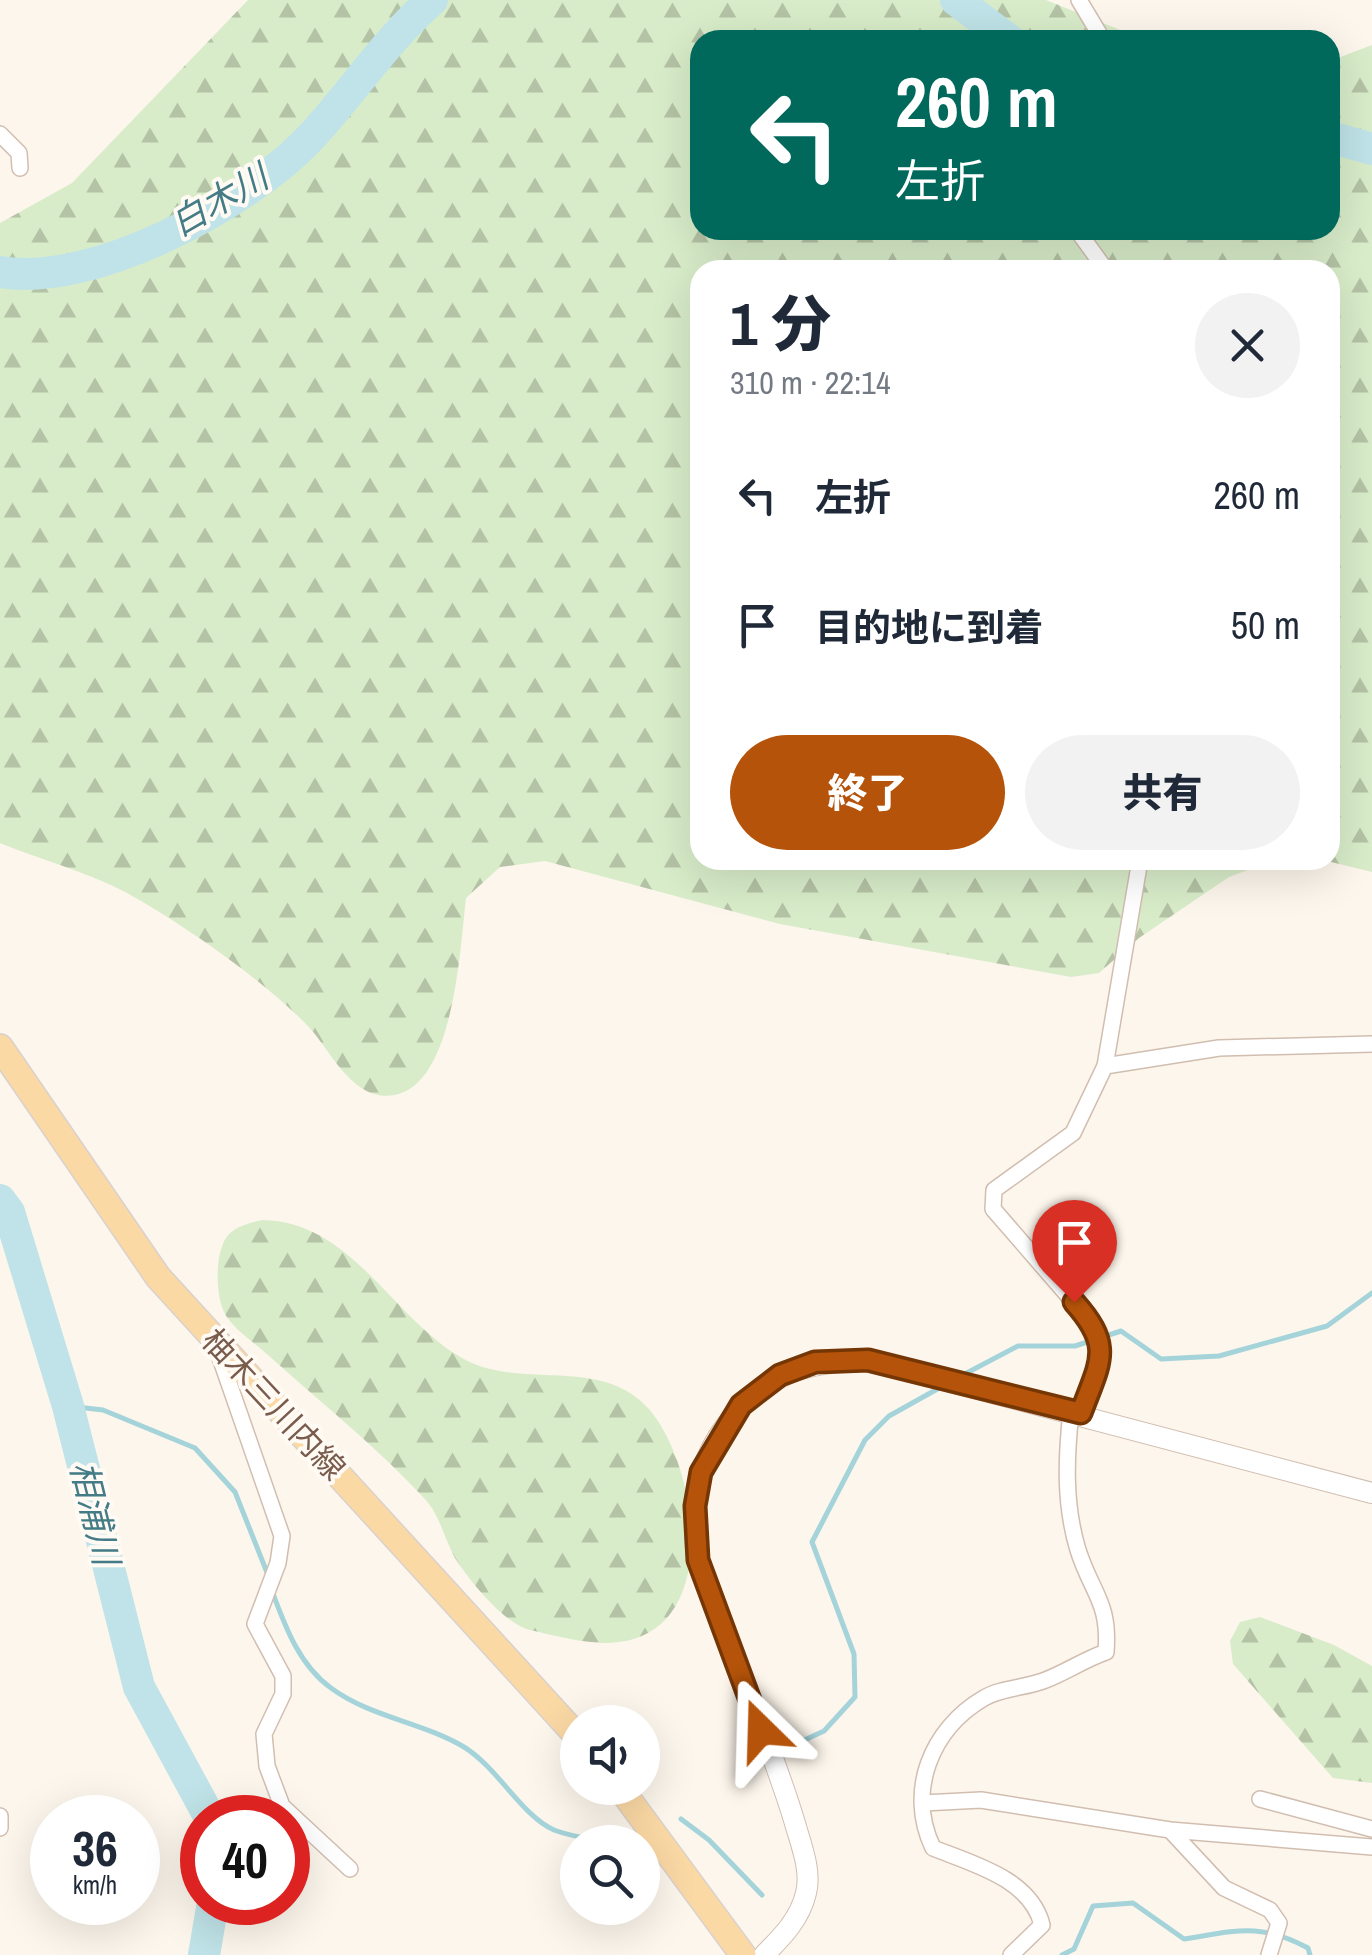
<!DOCTYPE html>
<html lang="ja">
<head>
<meta charset="utf-8">
<style>
	:root { --surface:#fff; --page:#f2f2f3; --text:#1f2937; --muted:#747a83; --accent:#b45309 }
	body { margin:0; font-family:"Archivo Narrow","Noto Sans JP",sans-serif; background:var(--page); color:var(--text); height:100vh; display:flex; flex-direction:column; font-size:38px; white-space:nowrap }
	* { box-sizing:border-box; margin:0 }
	p { font-size:32px; color:var(--muted) }
	.icon { flex:none; width:55px; height:55px; fill:none; stroke:currentColor; stroke-width:2; stroke-linecap:round; stroke-linejoin:round }
	.map { position:relative; flex:1; overflow:hidden }
	.sheet { position:absolute; left:690px; top:260px; width:650px; height:610px; display:flex; flex-direction:column; background:var(--surface); border-radius:30px; box-shadow:0 10px 40px #0002 }
	.sheet>* { flex:none }
	.guide { position:absolute; left:690px; top:30px; width:650px; height:210px; border-radius:30px; box-shadow:0 10px 40px #0002; background:#00695c; color:#fff; overflow:hidden }
	.fabs { position:absolute; left:560px; top:1705px; display:grid; gap:20px }
	.fabs a { display:grid; place-items:center; width:100px; height:100px; border-radius:50%; background:var(--surface); box-shadow:0 10px 40px #0002; font-size:50px }
	.speed { position:absolute; left:30px; top:1795px; display:flex; gap:20px; font-size:50px; font-weight:700; text-align:center }
	.speed>* { display:grid; place-content:center; width:130px; height:130px; border-radius:50%; background:var(--surface); box-shadow:0 10px 40px #0002; line-height:1 }
	.speed small { font-size:25px; font-weight:400 }
	.speed .limit { border:15px solid #d22; background:#fff; color:#111 }
	.pin { position:absolute; display:grid; place-items:center; width:85px; height:85px; color:#fff; margin:-102px -42px; border-radius:50% 50% 50% 0; rotate:-45deg; box-shadow:0 0 10px #0007 }
	.pin .icon { rotate:45deg }
	.me { position:absolute; width:110px; margin:-55px; rotate:338deg; stroke-linejoin:round; filter:drop-shadow(0 0 8px #0008) }
	.turn { display:flex; align-items:center; gap:35px; height:210px; padding:0 40px; font-size:45px }
	.turn .icon { width:130px; height:130px; stroke-width:2.5 }
	.turn b { display:block; font-size:70px; line-height:85px }
	.round { display:grid; place-items:center; flex:none; width:105px; height:105px; border-radius:52px; background:var(--page) }
	.headline { display:flex; align-items:center; justify-content:space-between; height:170px; padding:0 40px }
	h1 { font-size:60px; font-weight:800; line-height:75px }
	.cta { display:flex; gap:20px; margin-top:auto; padding:20px 40px }
	.cta a { flex:1; height:115px; border-radius:60px; background:var(--accent); color:#fff; font-size:40px; font-weight:800; line-height:115px; text-align:center }
	.cta a+a { background:var(--page); color:var(--text) }
	ul { padding:0; list-style:none }
	li { display:flex; align-items:center; gap:30px; height:130px; padding:0 40px }
	li div { flex:1 }
	li b { display:block; font-size:38px }
	li em { font-style:normal }
	.map>svg:first-child { display:block }
	.forest { fill:url(#forest-firs) }
	.lines { fill:none; stroke-linecap:round; stroke-linejoin:round }
	.stream { stroke:#a5d3da; stroke-width:5 }
	.river { stroke:#bfe3e8; stroke-width:32 }
	.minor-casing { stroke:#d1beb0; stroke-width:18 }
	.tertiary-casing { stroke:#d1beb0; stroke-width:22 }
	.primary-casing { stroke:#dad1cd; stroke-width:28 }
	.minor { stroke:#fff; stroke-width:15 }
	.tertiary { stroke:#fff; stroke-width:20 }
	.primary { stroke:#fbd9a5; stroke-width:25 }
	.route-casing { stroke:#753606; stroke-width:25 }
	.route { stroke:#b45309; stroke-width:18 }
	.labels { text-anchor:middle; dominant-baseline:central; stroke-width:8; stroke-linejoin:round; paint-order:stroke }
	.street-label { font-size:32px; fill:#7a5c4d; stroke:#fffaf3 }
	.water-label { font-size:35px; font-style:italic; fill:#437c86; stroke:#fffaf3 }
</style>
</head>
<body>
<div class="map">
<svg width="1372" height="1955" viewBox="0 0 1372 1955">
	<defs>
		<pattern id="forest-firs" width="22" height="20" patternUnits="userSpaceOnUse" patternTransform="scale(2.5)"><rect width="22" height="20" fill="#d8ecc9"/><path d="M5 1l3.5 6h-7zM16 11l3.5 6h-7z" fill="#b4c2a5"/></pattern>
	</defs>
	<rect width="100%" height="100%" fill="#fdf6ec"/>
	<!-- forest -->
	<path class="forest" d="M248,0H1046L1145,40H700V230H1330V61L1372,45V872L1323,860H1330V270H700V860H1275L1229,877L1139,938L1099,973L1071,977L780,924L545,861L500,867L466,898C460,946 455,1083 395,1095C351,1103 330,1047 305,1023C260,978 183,924 127,893C88,872 41,860 0,843V223L72,183Z
		M263,1220C352,1222 392,1318 462,1358C519,1391 600,1355 648,1408C698,1464 723,1629 619,1642C591,1646 557,1636 530,1630C504,1624 469,1580 455,1558C444,1538 440,1515 424,1498C377,1447 320,1402 268,1355C255,1343 233,1329 225,1314C215,1295 214,1250 229,1234C237,1226 252,1222 263,1220Z
		M1260,1617L1334,1645L1372,1666V1783L1333,1778L1233,1664L1230,1641L1240,1622Z"/>
	<g class="lines">
		<!-- stream -->
		<path class="stream" d="M959,1377L1018,1346H1075L1121,1331L1161,1359L1219,1356L1327,1326L1372,1293
			M68,1406L103,1410L195,1448L235,1492L268,1575
			M272,1591C285,1626 299,1665 331,1688C370,1717 422,1722 464,1747C498,1768 522,1816 554,1830C573,1837 595,1840 615,1842
			M783,1750L824,1731L855,1697L854,1654L812,1542L865,1440L889,1416L941,1387
			M681,1819L709,1840L762,1895
			M1062,1955L1074,1949L1093,1906L1133,1903L1184,1939C1236,1931 1260,1922 1308,1948L1310,1955"/>
		<!-- river -->
		<path class="river" d="M956,0L1009,40
			M1330,137L1372,149
			M0,272C92,288 247,205 310,138C352,93 385,41 432,0
			M0,1200L9,1212L68,1406L139,1687L210,1818
			M204,1955L213,1902"/>
		<!-- minor casing -->
		<g class="minor-casing">
			<path id="minor" d="M1079,0L1103,40
				M0,134L19,153L20,168
				M1077,230L1106,270
				M1105,1066L1219,1048L1372,1044
				M216,1346L282,1536L278,1563L255,1624L283,1676V1694L264,1734L267,1766L282,1806L350,1869
				M1081,1413L1100,1359L1097,1329L993,1209L994,1190L1073,1133L1105,1066L1140,860
				M1260,1799L1372,1829
				M923,1803L981,1800L1170,1830L1372,1847
				M0,1816V1828
				M1170,1830L1224,1888L1270,1910L1279,1923L1269,1955
				M1011,1955L1042,1925C1031,1879 973,1864 933,1848C906,1791 931,1729 984,1698C1001,1688 1024,1688 1043,1681C1065,1673 1083,1660 1106,1652C1110,1602 1092,1594 1078,1550C1064,1504 1066,1458 1071,1411"/>
		</g>
		<!-- tertiary casing -->
		<g class="tertiary-casing">
			<path id="tertiary" d="M764,1955C782,1937 800,1919 806,1893C812,1870 800,1842 794,1820C772,1747 740,1678 716,1606C711,1590 700,1573 697,1557C691,1511 697,1464 725,1427C765,1372 803,1363 868,1360L1372,1493"/>
		</g>
		<!-- primary casing -->
		<g class="primary-casing">
			<path id="primary" d="M0,1047L158,1277L578,1737
				M620,1788L743,1955"/>
		</g>
		<!-- minor -->
		<use href="#minor" class="minor"/>
		<!-- tertiary -->
		<use href="#tertiary" class="tertiary"/>
		<!-- primary -->
		<use href="#primary" class="primary"/>
	</g>
	<g class="lines">
		<!-- route casing -->
		<g class="route-casing">
			<path id="route" d="M761,1730L698,1560L695,1506L701,1472L741,1405L780,1375L815,1362L868,1360L1081,1413C1100,1361 1114,1347 1074,1302"/>
		</g>
		<!-- route -->
		<use href="#route" class="route"/>
	</g>
	<g class="labels">
		<!-- street labels -->
		<g class="street-label">
			<text transform="translate(274 1404) rotate(47)">柚木三川内線</text>
		</g>
		<!-- water labels -->
		<g class="water-label">
			<text transform="translate(219 200) rotate(-30)">白木川</text>
			<text transform="translate(95 1513) rotate(76)">相浦川</text>
		</g>
	</g>
</svg>
<div class="fabs">
<a><svg class="icon" aria-label="sound" viewBox="0 0 24 24"><path d="M4 9h4l5-4v14l-5-4H4zM17 9q2 3 0 6"/></svg></a>
<a><svg class="icon" aria-label="search" viewBox="0 0 24 24"><circle cx="10" cy="10" r="6"/><path d="M15 15l6 6"/></svg></a>
</div>
<div class="speed"><div>36<small>km/h</small></div><div class="limit">40</div></div>
<div class="pin" style="left:1074px;top:1302px;background:#d93025"><svg class="icon" aria-label="arrive" viewBox="0 0 24 24"><path d="M6 21V4h12l-3 4 3 4H6"/></svg></div>
<svg class="me" style="left:761px;top:1730px" viewBox="-20 -20 40 40"><path d="M0-17L14 15 0 8-14 15z" fill="#b45309" stroke="#fff" stroke-width="4"/></svg>
<div class="guide">
<div class="turn"><svg class="icon" aria-label="left" viewBox="0 0 24 24"><path d="M17 20v-9H6M10 6l-5 5 5 5"/></svg><div><b>260 m</b>左折</div></div>
</div>
<section class="sheet">
<div class="headline"><div><h1>1 分</h1><p>310 m · 22:14</p></div><a class="round"><svg class="icon" aria-label="close" viewBox="0 0 24 24"><path d="M6 6l12 12M18 6L6 18"/></svg></a></div>
<ul>
<li><svg class="icon" aria-label="left" viewBox="0 0 24 24"><path d="M17 20v-9H6M10 6l-5 5 5 5"/></svg><div><b>左折</b></div><em>260 m</em></li>
<li><svg class="icon" aria-label="arrive" viewBox="0 0 24 24"><path d="M6 21V4h12l-3 4 3 4H6"/></svg><div><b>目的地に到着</b></div><em>50 m</em></li>
</ul>
<div class="cta"><a>終了</a><a>共有</a></div>
</section>
</div>
</body>
</html>
